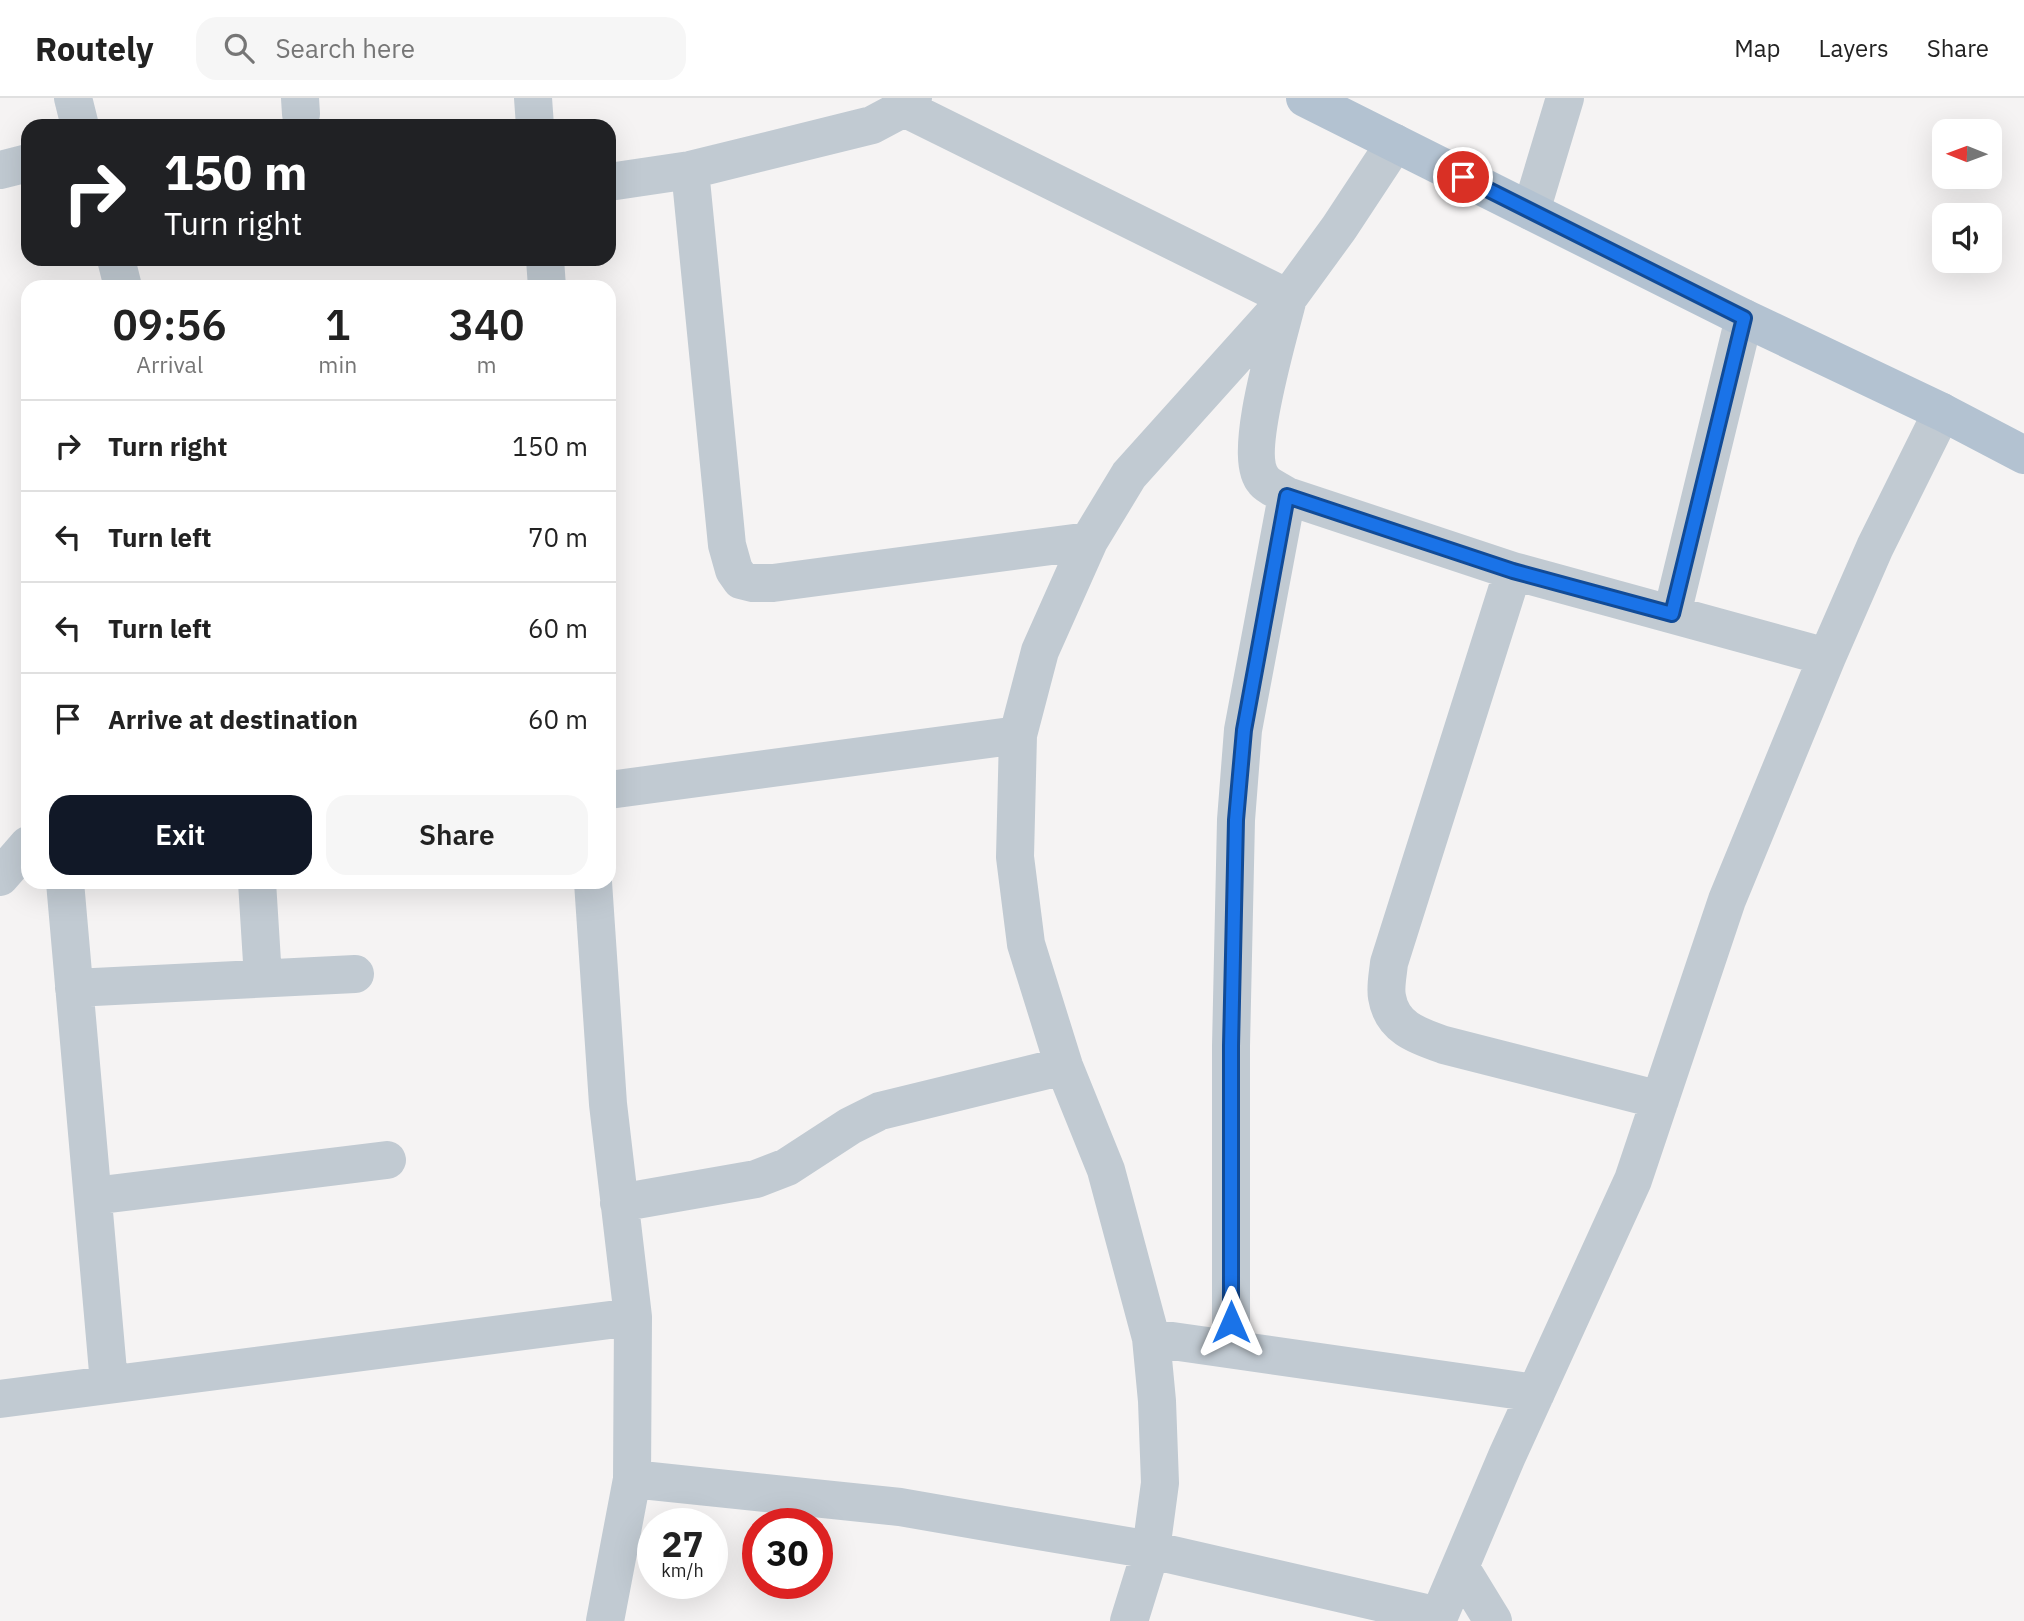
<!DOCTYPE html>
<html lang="en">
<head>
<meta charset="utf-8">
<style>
	:root { --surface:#fff; --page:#f6f6f6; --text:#222; --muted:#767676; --line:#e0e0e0; --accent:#111827 }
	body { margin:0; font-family:"IBM Plex Sans",sans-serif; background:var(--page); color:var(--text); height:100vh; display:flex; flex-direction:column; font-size:26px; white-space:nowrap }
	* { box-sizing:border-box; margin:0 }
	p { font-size:23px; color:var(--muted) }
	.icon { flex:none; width:38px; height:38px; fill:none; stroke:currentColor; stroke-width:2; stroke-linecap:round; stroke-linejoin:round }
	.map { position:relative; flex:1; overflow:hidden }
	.panel { position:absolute; left:21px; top:182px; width:595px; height:609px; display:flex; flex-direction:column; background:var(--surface); border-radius:21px; box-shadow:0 7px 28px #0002 }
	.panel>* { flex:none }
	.banner { position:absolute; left:21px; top:21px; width:595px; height:147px; border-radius:21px; box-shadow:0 7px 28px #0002; background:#202124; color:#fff; overflow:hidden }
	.needle { width:46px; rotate:271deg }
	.tools { position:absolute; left:1932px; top:21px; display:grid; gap:14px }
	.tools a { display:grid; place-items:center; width:70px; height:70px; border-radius:14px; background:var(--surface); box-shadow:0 7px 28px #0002; font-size:35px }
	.speed { position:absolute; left:637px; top:1410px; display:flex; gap:14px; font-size:35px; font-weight:700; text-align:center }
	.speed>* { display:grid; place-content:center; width:91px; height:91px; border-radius:50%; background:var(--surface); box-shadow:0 7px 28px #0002; line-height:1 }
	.speed small { font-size:18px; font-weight:400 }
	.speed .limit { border:10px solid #d22; background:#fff; color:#111 }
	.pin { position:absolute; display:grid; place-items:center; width:60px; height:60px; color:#fff; margin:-30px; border:4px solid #fff; border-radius:50%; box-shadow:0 2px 7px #0007 }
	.me { position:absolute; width:77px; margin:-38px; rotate:0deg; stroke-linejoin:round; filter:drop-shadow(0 0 5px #0008) }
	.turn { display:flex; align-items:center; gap:24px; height:147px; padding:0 28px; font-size:32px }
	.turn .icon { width:91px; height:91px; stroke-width:2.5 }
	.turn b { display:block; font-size:49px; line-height:60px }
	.eta { display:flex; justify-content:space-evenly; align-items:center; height:119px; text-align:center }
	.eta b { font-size:42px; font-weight:600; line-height:49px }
	.primary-button { display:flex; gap:14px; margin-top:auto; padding:14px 28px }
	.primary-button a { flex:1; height:80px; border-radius:21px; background:var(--accent); color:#fff; font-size:28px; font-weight:600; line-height:80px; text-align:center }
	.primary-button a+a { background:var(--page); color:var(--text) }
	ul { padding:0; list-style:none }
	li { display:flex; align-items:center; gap:21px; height:91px; padding:0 28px; border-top:2px solid var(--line) }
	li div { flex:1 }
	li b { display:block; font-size:26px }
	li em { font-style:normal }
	header { display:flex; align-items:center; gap:42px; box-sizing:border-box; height:98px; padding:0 35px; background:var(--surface); border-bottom:2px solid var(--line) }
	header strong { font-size:33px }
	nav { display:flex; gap:38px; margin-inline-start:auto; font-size:24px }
	.search { width:490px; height:63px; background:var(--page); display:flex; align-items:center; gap:18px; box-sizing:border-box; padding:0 24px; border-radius:21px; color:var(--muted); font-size:26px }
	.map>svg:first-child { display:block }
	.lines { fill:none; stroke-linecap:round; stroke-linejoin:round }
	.minor { stroke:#c1cad2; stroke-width:38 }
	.major { stroke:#b3c2d1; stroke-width:38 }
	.route-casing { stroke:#114b97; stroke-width:18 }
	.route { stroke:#1a73e8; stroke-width:12 }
</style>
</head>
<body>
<header>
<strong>Routely</strong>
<div class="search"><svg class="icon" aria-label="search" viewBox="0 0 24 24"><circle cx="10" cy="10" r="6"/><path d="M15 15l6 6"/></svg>Search here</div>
<nav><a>Map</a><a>Layers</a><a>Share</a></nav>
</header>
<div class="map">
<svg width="2024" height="1523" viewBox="0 0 2024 1523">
	<rect width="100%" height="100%" fill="#f5f3f3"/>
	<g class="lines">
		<!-- minor -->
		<path class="minor" d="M73,0L80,28
			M300,0L301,16
			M533,0L535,28
			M904,10L1288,200C1280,234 1241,358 1264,383C1269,389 1280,393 1287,398L1513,473L1827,559
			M0,72L28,65
			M690,72L727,447L734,472L741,482L753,485H773L1089,443
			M609,84L690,72L872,27L904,10L913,0
			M1531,113L1565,0
			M116,161L123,189
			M545,161L547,189
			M1513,473L1389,865C1388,876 1385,889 1387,899C1392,930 1418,938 1444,947L1660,1002
			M1672,516L1744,220
			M609,692L1018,637
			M0,779L28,747
			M65,784L109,1285
			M257,784L263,880
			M593,784L608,1006L633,1219L632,1381L605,1523
			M74,890L355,876
			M93,1098L387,1062
			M619,1105L756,1081L787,1069L850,1028L880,1013L1064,968
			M1151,1240L1536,1295
			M1231,1251V948L1236,722L1243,632L1287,398
			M0,1301L633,1219
			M632,1381L900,1409L1021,1430L1151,1452L1439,1518
			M1460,1469L1493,1523
			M1129,1523L1151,1452L1160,1385L1157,1303L1151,1240L1106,1072L1064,968L1026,846L1015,759L1018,637L1040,553L1089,443L1129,377L1288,200L1339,130L1395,45
			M1437,1523L1507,1358L1633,1082L1727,802L1827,559L1875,449L1942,314"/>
		<!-- major -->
		<path class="major" d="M1305,0L1744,220L1942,314L2024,357"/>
	</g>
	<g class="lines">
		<!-- route casing -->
		<g class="route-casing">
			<path id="route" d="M1231,1224V948L1236,722L1244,632L1287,398L1513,473L1672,516L1744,220L1463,79"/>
		</g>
		<!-- route -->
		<use href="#route" class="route"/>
	</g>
</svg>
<div class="tools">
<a><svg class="needle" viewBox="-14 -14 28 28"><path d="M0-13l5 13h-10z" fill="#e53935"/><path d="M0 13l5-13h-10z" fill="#767676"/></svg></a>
<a><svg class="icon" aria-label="sound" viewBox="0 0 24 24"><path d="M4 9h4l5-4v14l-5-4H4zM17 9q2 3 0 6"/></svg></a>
</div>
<div class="speed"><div>27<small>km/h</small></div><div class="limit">30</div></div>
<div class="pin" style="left:1463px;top:79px;background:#d93025"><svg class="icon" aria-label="arrive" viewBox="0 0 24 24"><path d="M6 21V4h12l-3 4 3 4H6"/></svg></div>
<svg class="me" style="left:1231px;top:1224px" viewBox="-20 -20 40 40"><path d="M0-17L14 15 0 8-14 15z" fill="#1a73e8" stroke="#fff" stroke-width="4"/></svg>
<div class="banner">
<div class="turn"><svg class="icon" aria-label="right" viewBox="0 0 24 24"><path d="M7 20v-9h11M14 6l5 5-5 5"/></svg><div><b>150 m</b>Turn right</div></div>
</div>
<section class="panel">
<div class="eta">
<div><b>09:56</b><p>Arrival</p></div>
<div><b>1</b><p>min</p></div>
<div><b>340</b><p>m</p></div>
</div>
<ul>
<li><svg class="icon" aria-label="right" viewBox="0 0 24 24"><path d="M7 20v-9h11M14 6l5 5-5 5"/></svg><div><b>Turn right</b></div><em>150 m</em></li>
<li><svg class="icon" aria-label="left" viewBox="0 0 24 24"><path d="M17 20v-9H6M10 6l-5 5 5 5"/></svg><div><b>Turn left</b></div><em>70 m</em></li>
<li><svg class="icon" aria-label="left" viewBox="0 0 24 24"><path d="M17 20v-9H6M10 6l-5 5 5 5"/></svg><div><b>Turn left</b></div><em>60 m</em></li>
<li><svg class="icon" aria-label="arrive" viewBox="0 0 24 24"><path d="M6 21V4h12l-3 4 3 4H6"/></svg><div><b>Arrive at destination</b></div><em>60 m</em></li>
</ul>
<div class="primary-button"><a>Exit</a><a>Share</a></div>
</section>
</div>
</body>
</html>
